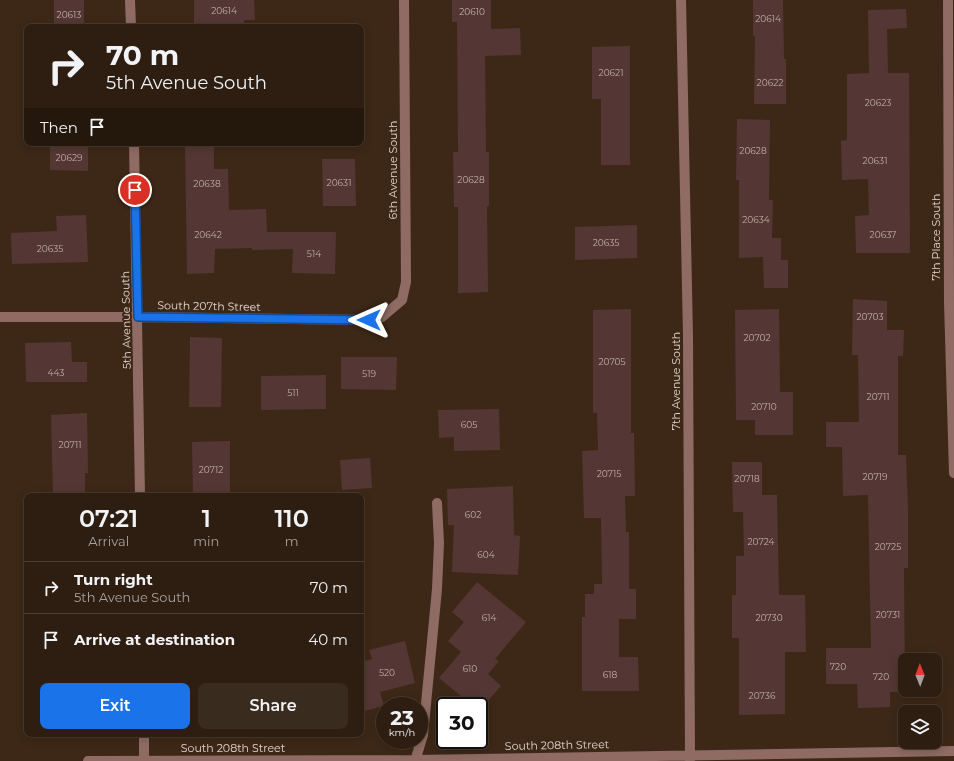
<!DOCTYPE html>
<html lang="en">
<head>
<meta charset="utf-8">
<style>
	:root { --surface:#2e1e11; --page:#3a2b1f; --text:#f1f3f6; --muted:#a7a29f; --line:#493c31; --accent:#1a73e8 }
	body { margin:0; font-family:Montserrat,sans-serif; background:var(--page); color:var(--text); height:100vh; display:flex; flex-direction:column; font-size:15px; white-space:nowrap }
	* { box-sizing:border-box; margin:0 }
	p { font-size:13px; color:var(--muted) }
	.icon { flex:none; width:22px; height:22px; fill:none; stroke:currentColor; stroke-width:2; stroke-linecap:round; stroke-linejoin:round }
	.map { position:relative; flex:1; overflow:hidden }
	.details { position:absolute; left:24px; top:493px; width:340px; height:244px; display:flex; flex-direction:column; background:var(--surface); border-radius:8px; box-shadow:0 2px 10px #0003,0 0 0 1px var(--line) }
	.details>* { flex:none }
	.banner { position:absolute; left:24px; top:24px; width:340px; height:122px; border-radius:8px; box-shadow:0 2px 10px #0003,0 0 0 1px var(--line); background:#2e1e11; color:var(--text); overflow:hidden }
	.needle { width:26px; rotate:359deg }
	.buttons { position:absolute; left:898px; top:653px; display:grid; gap:8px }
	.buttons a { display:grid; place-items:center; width:44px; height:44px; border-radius:8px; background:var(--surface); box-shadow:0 2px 10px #0003,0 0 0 1px var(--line); font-size:20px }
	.speed { position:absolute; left:376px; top:697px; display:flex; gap:8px; font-size:20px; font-weight:700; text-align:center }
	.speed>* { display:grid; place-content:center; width:52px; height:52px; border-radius:50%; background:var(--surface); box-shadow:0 2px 10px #0003,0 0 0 1px var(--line); line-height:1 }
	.speed small { font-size:10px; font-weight:400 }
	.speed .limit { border:2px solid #111; border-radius:6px; background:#fff; color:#111 }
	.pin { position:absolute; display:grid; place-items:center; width:34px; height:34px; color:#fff; margin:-17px; border:2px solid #fff; border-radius:50%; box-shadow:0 1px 4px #0007 }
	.me { position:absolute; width:44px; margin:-22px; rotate:270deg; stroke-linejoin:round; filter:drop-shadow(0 0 3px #0008) }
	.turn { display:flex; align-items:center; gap:14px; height:84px; padding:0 16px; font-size:18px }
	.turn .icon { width:52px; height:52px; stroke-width:2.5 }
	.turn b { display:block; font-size:28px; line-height:34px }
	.then { display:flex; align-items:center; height:38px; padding:0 16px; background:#0003; gap:8px; font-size:15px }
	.eta { display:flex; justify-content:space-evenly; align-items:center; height:68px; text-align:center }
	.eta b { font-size:24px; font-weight:600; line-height:28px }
	.cta { display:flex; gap:8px; margin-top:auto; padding:8px 16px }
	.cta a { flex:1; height:46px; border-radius:8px; background:var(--accent); color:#fff; font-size:16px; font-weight:600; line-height:46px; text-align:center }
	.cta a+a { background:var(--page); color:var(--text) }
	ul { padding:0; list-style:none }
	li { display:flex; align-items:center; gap:12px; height:52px; padding:0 16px; border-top:1px solid var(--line) }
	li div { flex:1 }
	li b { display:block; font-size:15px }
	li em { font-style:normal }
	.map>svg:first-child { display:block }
	.building { fill:#543734 }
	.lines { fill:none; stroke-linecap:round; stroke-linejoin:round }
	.minor { stroke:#8f6b64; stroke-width:10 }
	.route-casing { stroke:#114b97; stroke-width:10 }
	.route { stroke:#1a73e8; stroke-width:7 }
	.labels { text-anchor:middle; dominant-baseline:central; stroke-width:4; stroke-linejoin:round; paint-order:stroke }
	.number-label { font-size:9px; fill:#c0aea5 }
	.street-label { font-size:11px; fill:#e4d5cb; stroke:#3d2817 }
</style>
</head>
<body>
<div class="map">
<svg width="954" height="761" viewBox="0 0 954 761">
	<rect width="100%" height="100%" fill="#3d2817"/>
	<!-- building -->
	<path class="building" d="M54,0H84V27H54Z
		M194,0H254L255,20H244V27H194Z
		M452,0H491V29L520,28L521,55L485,56L486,152H489V206L487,207L488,292L458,293V207H454L453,152H458L457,22H452Z
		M753,0H783L784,59H786V104H754L755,36H753Z
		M906,9L907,28L887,29L888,73H909L910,253H856L855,216L869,215L868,179L842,180L841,141L847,140V74L869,73L868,10Z
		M630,46V165H601V99H592V47Z
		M737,119L770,120L769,200H773L772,238H781V260H788V288H764L763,257L739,258V180H736Z
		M50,143H88V171L50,170Z
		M185,143H214V169H228L229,210L266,209L267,232H336L335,274L292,273L293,249L252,250V248L215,249L214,273L187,274Z
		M322,159H355L356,206H323Z
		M86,215L88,262L12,264L11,233L57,231L56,216Z
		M637,225V258L575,260V227Z
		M853,299L887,301V330H904L903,356H898V455H906L908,510V568H904L905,692H890V707L858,708L857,684H826V648H871L868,495L843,496L842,447H826V422H859L858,355H852Z
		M631,309V433H634L635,496H625L626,532H629V589H636V619H619V657H638L639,691H582V617H585V594H594V584H602L601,518H584L582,451L598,450L597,413H593V310Z
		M779,309L780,392H793V435H755V420H736L735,310Z
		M190,337L222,338L221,407H189Z
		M71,342L72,362H87V382H26L25,343Z
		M341,357H397L396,390L341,389Z
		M326,375V409L261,410V376Z
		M499,409L500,450L454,451V437L439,438L438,410Z
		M87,413L88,473H85V496H53L51,415Z
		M230,441V496H193L192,442Z
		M370,458L372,488L342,490L340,460Z
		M732,462H762V495H777L779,595H805L806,652H785V714L739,715V638H732V595H736V556H744L743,512H733Z
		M513,486L514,535L520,536L518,575L452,572L454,525H448L447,489Z
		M477,582L526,622L495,659L499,661L488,674L501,686L479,711V706H473L439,678L461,652L448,641L464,622L452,612Z
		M405,641L415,683L380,692L384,706L361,712V662L372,659L369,650Z"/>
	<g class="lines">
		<!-- minor -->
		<path class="minor" d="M130,0L131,27
			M681,0L688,336L690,761
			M948,0L949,302L954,473
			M134,143L140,496
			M0,317H138L369,320L382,317L402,300L406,282L404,0
			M144,734V761
			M88,761L415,760L954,751
			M415,761L423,735L437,589L439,543L437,503"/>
	</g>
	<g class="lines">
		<!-- route casing -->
		<g class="route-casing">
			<path id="route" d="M135,190L138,317L369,320"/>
		</g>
		<!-- route -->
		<use href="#route" class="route"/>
	</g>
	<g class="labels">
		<!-- number labels -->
		<g class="number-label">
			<text x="224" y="10">20614</text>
			<text x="472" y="11">20610</text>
			<text x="69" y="14">20613</text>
			<text x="768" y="18">20614</text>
			<text x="611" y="72">20621</text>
			<text x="770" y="82">20622</text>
			<text x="878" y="102">20623</text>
			<text x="753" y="150">20628</text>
			<text x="69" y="157">20629</text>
			<text x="875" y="160">20631</text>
			<text x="471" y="179">20628</text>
			<text x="339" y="182">20631</text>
			<text x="207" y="183">20638</text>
			<text x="756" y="219">20634</text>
			<text x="208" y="234">20642</text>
			<text x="883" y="234">20637</text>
			<text x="606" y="242">20635</text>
			<text x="50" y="248">20635</text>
			<text x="314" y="253">514</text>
			<text x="870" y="316">20703</text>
			<text x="757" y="337">20702</text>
			<text x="612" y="361">20705</text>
			<text x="56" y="372">443</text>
			<text x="369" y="373">519</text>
			<text x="293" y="392">511</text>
			<text x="878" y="396">20711</text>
			<text x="764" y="406">20710</text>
			<text x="469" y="424">605</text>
			<text x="70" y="444">20711</text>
			<text x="211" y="469">20712</text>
			<text x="609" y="473">20715</text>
			<text x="875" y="476">20719</text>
			<text x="747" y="478">20718</text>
			<text x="473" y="514">602</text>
			<text x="761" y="541">20724</text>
			<text x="888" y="546">20725</text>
			<text x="486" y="554">604</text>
			<text x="888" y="614">20731</text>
			<text x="489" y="617">614</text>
			<text x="769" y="617">20730</text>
			<text x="838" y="666">720</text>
			<text x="470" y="668">610</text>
			<text x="387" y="672">520</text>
			<text x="610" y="674">618</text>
			<text x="881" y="676">720</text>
			<text x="762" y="695">20736</text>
		</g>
		<!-- street labels -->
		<g class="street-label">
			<text transform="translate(393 170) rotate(-90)">6th Avenue South</text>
			<text transform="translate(936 237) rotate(-90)">7th Place South</text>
			<text transform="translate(209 306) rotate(1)">South 207th Street</text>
			<text transform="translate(126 320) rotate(-91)">5th Avenue South</text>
			<text transform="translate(676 381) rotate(-90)">7th Avenue South</text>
			<text transform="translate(557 745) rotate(-1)">South 208th Street</text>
			<text x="233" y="748">South 208th Street</text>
		</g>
	</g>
</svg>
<div class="buttons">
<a><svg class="needle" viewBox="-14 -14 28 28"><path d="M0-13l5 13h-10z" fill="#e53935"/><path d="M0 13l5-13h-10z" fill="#a7a29f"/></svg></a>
<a><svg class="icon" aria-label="layers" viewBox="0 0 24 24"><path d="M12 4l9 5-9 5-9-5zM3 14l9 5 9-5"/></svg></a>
</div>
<div class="speed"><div>23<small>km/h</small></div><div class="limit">30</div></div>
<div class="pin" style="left:135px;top:190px;background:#d93025"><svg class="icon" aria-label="arrive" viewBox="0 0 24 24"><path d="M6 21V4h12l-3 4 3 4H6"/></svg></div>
<svg class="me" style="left:369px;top:320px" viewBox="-20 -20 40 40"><path d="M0-17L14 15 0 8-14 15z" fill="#1a73e8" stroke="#fff" stroke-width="4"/></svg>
<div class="banner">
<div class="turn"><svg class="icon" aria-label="right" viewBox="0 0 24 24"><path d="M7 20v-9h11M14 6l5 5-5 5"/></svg><div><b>70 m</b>5th Avenue South</div></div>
<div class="then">Then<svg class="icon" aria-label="arrive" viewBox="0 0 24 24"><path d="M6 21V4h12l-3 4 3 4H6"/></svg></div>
</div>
<section class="details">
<div class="eta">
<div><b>07:21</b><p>Arrival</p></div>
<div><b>1</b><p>min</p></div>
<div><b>110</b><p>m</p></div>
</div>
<ul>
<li><svg class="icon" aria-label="right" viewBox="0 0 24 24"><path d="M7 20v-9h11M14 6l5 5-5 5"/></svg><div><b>Turn right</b><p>5th Avenue South</p></div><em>70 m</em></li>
<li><svg class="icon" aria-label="arrive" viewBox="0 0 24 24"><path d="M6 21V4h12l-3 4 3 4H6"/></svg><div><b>Arrive at destination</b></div><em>40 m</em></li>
</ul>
<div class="cta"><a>Exit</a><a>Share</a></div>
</section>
</div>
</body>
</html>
